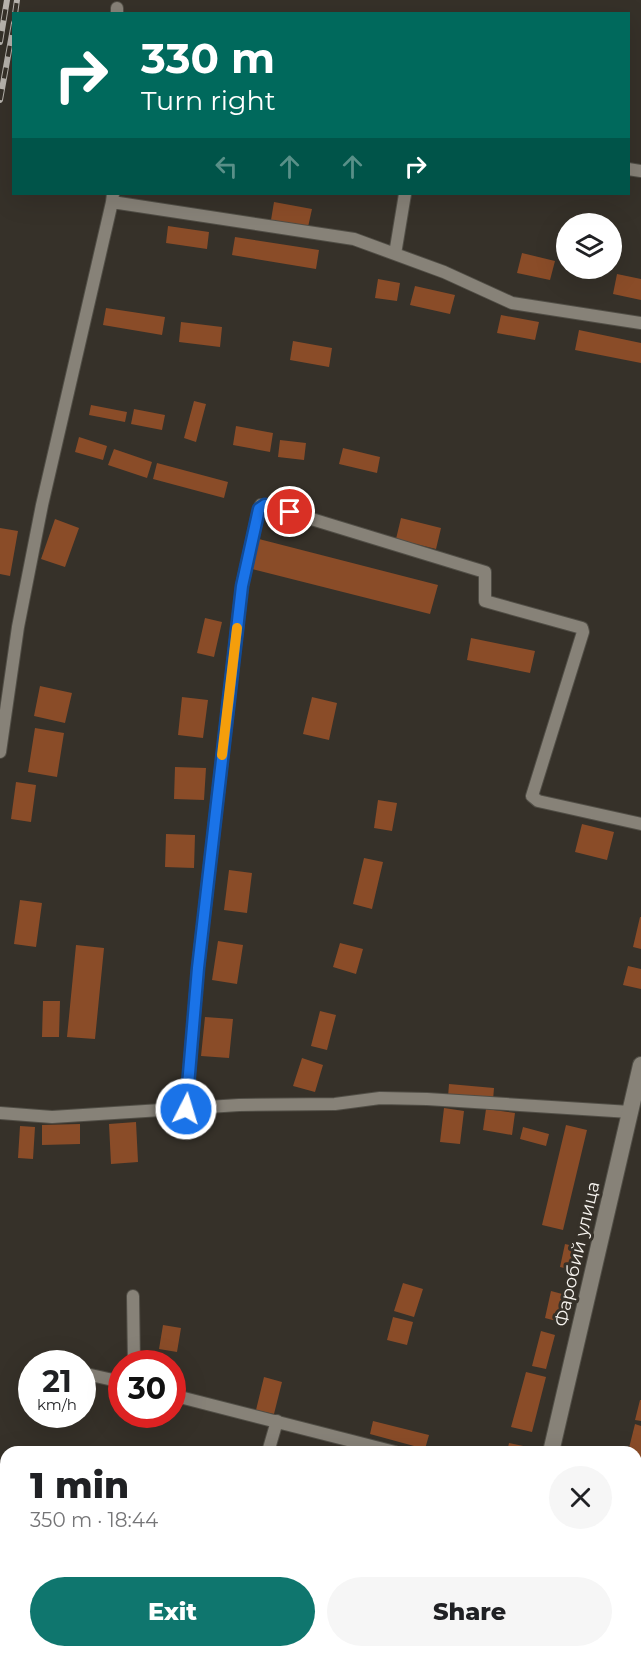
<!DOCTYPE html>
<html lang="en">
<head>
<meta charset="utf-8">
<style>
	:root { --surface:#fff; --page:#f6f6f6; --text:#202124; --muted:#757577; --accent:#0f766e }
	body { margin:0; font-family:Montserrat,sans-serif; background:var(--page); color:var(--text); height:100vh; display:flex; flex-direction:column; font-size:22px; white-space:nowrap }
	* { box-sizing:border-box; margin:0 }
	p { font-size:20px; color:var(--muted) }
	.icon { flex:none; width:33px; height:33px; fill:none; stroke:currentColor; stroke-width:2; stroke-linecap:round; stroke-linejoin:round }
	.map { position:relative; flex:1; overflow:hidden }
	.drawer { position:absolute; left:0px; top:1446px; width:642px; height:212px; display:flex; flex-direction:column; background:var(--surface); border-radius:18px 18px 0 0; box-shadow:0 6px 24px #0002 }
	.drawer>* { flex:none }
	.guide { position:absolute; left:12px; top:12px; width:618px; height:183px; border-radius:0px; box-shadow:0 6px 24px #0002; background:#00695c; color:#fff; overflow:hidden }
	.tools { position:absolute; left:556px; top:213px; display:grid; gap:12px }
	.tools a { display:grid; place-items:center; width:66px; height:66px; border-radius:50%; background:var(--surface); box-shadow:0 6px 24px #0002; font-size:30px }
	.speed { position:absolute; left:18px; top:1350px; display:flex; gap:12px; font-size:30px; font-weight:700; text-align:center }
	.speed>* { display:grid; place-content:center; width:78px; height:78px; border-radius:50%; background:var(--surface); box-shadow:0 6px 24px #0002; line-height:1 }
	.speed small { font-size:15px; font-weight:400 }
	.speed .limit { border:9px solid #d22; background:#fff; color:#111 }
	.pin { position:absolute; display:grid; place-items:center; width:51px; height:51px; color:#fff; margin:-26px; border:3px solid #fff; border-radius:50%; box-shadow:0 2px 6px #0007 }
	.me { position:absolute; width:66px; margin:-33px; rotate:5deg; stroke-linejoin:round; filter:drop-shadow(0 0 4px #0008) }
	.turn { display:flex; align-items:center; gap:21px; height:126px; padding:0 30px; font-size:27px }
	.turn .icon { width:78px; height:78px; stroke-width:2.5 }
	.turn b { display:block; font-size:42px; line-height:51px }
	.lanes { display:flex; align-items:center; height:57px; padding:0 30px; background:#0003; justify-content:center; gap:30px; direction:ltr }
	.lanes .off { opacity:.35 }
	.round { display:grid; place-items:center; flex:none; width:63px; height:63px; border-radius:32px; background:var(--page) }
	.head { display:flex; align-items:center; justify-content:space-between; height:102px; padding:0 30px }
	h1 { font-size:36px; font-weight:800; line-height:45px }
	.button { display:flex; gap:12px; margin-top:auto; padding:12px 30px }
	.button a { flex:1; height:69px; border-radius:36px; background:var(--accent); color:#fff; font-size:24px; font-weight:800; line-height:69px; text-align:center }
	.button a+a { background:var(--page); color:var(--text) }
	.map>svg:first-child { display:block }
	.built { fill:#40392a }
	.building { fill:#8a4c28 }
	.lines { fill:none; stroke-linecap:round; stroke-linejoin:round }
	.street-casing { stroke:#514e46; stroke-width:14 }
	.secondary-casing { stroke:#514e46; stroke-width:18 }
	.street { stroke:#878278; stroke-width:12 }
	.secondary { stroke:#878278; stroke-width:16 }
	.rail-casing { stroke:#b7b3ad; stroke-width:6 }
	.rail { stroke:#363129; stroke-width:4; stroke-dasharray:11; stroke-linecap:butt }
	.route-casing { stroke:#114b97; stroke-width:15 }
	.route { stroke:#1a73e8; stroke-width:10 }
	.slow { stroke:#f59e0b; stroke-width:10 }
	.labels { text-anchor:middle; dominant-baseline:central; stroke-width:6; stroke-linejoin:round; paint-order:stroke }
	.street-label { font-size:18px; fill:#f7f4ef; stroke:#363129 }
</style>
</head>
<body>
<div class="map">
<svg width="641" height="1657" viewBox="0 0 641 1657">
	<rect width="100%" height="100%" fill="#363129"/>
	<!-- built -->
	<path class="built" d="M636,1549L641,1551V1657H529L531,1652H636Z"/>
	<!-- building -->
	<path class="building" d="M274,202L312,209L308,227L271,220Z
		M168,226L209,232L207,249L166,243Z
		M235,237L319,250L316,269L232,255Z
		M522,253L555,261L550,280L517,273Z
		M617,274L641,279V300L613,294Z
		M378,279L400,283L397,301L375,298Z
		M415,286L455,295L450,314L410,305Z
		M106,308L165,317L162,335L103,325Z
		M501,315L539,322L535,340L497,333Z
		M181,322L222,327L220,347L179,342Z
		M579,330L641,343V363L575,350Z
		M293,341L332,348L329,367L290,360Z
		M194,401L206,404L196,442L184,438Z
		M91,405L127,412L125,422L89,415Z
		M134,409L165,415L162,430L131,424Z
		M236,426L273,433L270,452L233,445Z
		M79,437L107,446L103,460L75,452Z
		M280,440L306,443L304,460L278,457Z
		M343,448L380,457L377,473L339,464Z
		M114,449L152,462L147,478L108,465Z
		M157,463L228,482L224,498L153,479Z
		M401,518L441,528L436,549L396,539Z
		M55,519L79,528L65,567L41,559Z
		M0,528L18,531L10,576L0,574Z
		M255,538L438,585L430,614L248,568Z
		M205,618L222,622L214,657L197,653Z
		M471,638L535,651L530,673L467,660Z
		M40,686L72,693L65,723L34,716Z
		M182,697L208,700L203,738L178,735Z
		M312,697L337,703L329,740L303,734Z
		M35,728L64,733L57,777L28,772Z
		M175,767L206,768L204,800L174,799Z
		M16,782L36,785L31,822L11,819Z
		M378,800L397,803L392,831L374,828Z
		M582,824L614,832L607,860L575,852Z
		M166,834L195,835L194,868L165,867Z
		M364,858L383,862L372,909L353,904Z
		M229,870L252,873L247,913L224,910Z
		M20,900L42,903L36,947L14,944Z
		M640,917H641V949L633,947Z
		M218,941L243,945L237,984L212,980Z
		M340,943L363,949L356,974L333,967Z
		M76,945L104,948L95,1039L67,1037Z
		M628,966L641,969V989L623,985Z
		M43,1001H60L59,1037H42Z
		M320,1011L336,1015L327,1050L311,1046Z
		M205,1017L233,1019L229,1058L201,1056Z
		M302,1058L323,1065L315,1092L293,1086Z
		M449,1084L494,1088L493,1100L448,1097Z
		M444,1108L464,1111L460,1144L440,1142Z
		M486,1109L515,1113L512,1135L483,1130Z
		M136,1122L138,1162L111,1164L109,1124Z
		M80,1124V1144L42,1145V1125Z
		M566,1125L587,1130L563,1230L542,1225Z
		M20,1126L35,1127L33,1159L18,1158Z
		M523,1127L549,1134L546,1146L520,1139Z
		M565,1244L578,1247L572,1270L560,1267Z
		M403,1283L423,1289L414,1317L394,1311Z
		M551,1291L566,1295L560,1322L545,1318Z
		M393,1317L413,1322L407,1345L387,1340Z
		M163,1325L181,1328L177,1352L159,1349Z
		M541,1331L555,1335L546,1369L532,1366Z
		M526,1372L546,1377L532,1432L511,1427Z
		M172,1373L179,1375L175,1390H172Z
		M264,1377L282,1382L274,1414L256,1410Z
		M640,1400H641V1421L635,1420Z
		M373,1421L429,1435L425,1449L370,1434Z
		M635,1424L641,1426V1460L636,1459V1452H628Z
		M509,1443L528,1447L527,1452H507Z
		M636,1464L641,1465L637,1492L636,1491Z
		M636,1648L641,1649V1657H565L567,1652H636Z
		M171,1652H194L193,1657H169Z
		M302,1652H312L328,1657H300Z
		M454,1652H478L477,1657H452Z"/>
	<g class="lines">
		<!-- street casing -->
		<g class="street-casing">
			<path id="street" d="M117,14V8
				M628,169L641,171
				M112,202L354,239L444,272L512,303L641,323
				M395,254L405,194
				M0,752L18,627L42,505L112,202L113,194
				M186,1109L198,968L242,586L259,509L261,505L269,506L485,572V601L582,628L583,632L532,796L538,801L641,824
				M0,1113L52,1117L239,1105L335,1104L380,1098L427,1099L630,1112
				M133,1296L134,1364
				M82,1373L122,1382
				M172,1395L395,1452
				M268,1452L277,1421
				M636,1519L641,1520
				M209,1657L210,1652"/>
		</g>
		<!-- secondary casing -->
		<g class="secondary-casing">
			<path id="secondary" d="M551,1452L641,1065
				M501,1657L503,1652"/>
		</g>
		<!-- street -->
		<use href="#street" class="street"/>
		<!-- secondary -->
		<use href="#secondary" class="secondary"/>
		<!-- rail casing -->
		<g class="rail-casing">
			<path id="rail" d="M15,14L17,0
				M0,42L7,0
				M0,100L14,23"/>
		</g>
		<!-- rail -->
		<use href="#rail" class="rail"/>
	</g>
	<g class="lines">
		<!-- route casing -->
		<g class="route-casing">
			<path id="route" d="M186,1109L198,968L242,586L259,509L265,505L290,512"/>
		</g>
		<!-- route -->
		<use href="#route" class="route"/>
		<!-- slow -->
		<path class="slow" d="M222,755L237,628"/>
	</g>
	<g class="labels">
		<!-- street labels -->
		<g class="street-label">
			<text transform="translate(577 1254) rotate(-77)">Фаробий улица</text>
		</g>
	</g>
</svg>
<div class="tools">
<a><svg class="icon" aria-label="layers" viewBox="0 0 24 24"><path d="M12 4l9 5-9 5-9-5zM3 14l9 5 9-5"/></svg></a>
</div>
<div class="speed"><div>21<small>km/h</small></div><div class="limit">30</div></div>
<div class="pin" style="left:290px;top:512px;background:#d93025"><svg class="icon" aria-label="arrive" viewBox="0 0 24 24"><path d="M6 21V4h12l-3 4 3 4H6"/></svg></div>
<svg class="me" style="left:186px;top:1109px" viewBox="-20 -20 40 40"><circle r="17" fill="#1a73e8" stroke="#fff" stroke-width="3"/><path d="M0-11L8 9 0 5-8 9z" fill="#fff"/></svg>
<div class="guide">
<div class="turn"><svg class="icon" aria-label="right" viewBox="0 0 24 24"><path d="M7 20v-9h11M14 6l5 5-5 5"/></svg><div><b>330 m</b>Turn right</div></div>
<div class="lanes"><svg class="icon off" aria-label="left" viewBox="0 0 24 24"><path d="M17 20v-9H6M10 6l-5 5 5 5"/></svg><svg class="icon off" aria-label="ahead" viewBox="0 0 24 24"><path d="M12 20V5M6 11l6-6 6 6"/></svg><svg class="icon off" aria-label="ahead" viewBox="0 0 24 24"><path d="M12 20V5M6 11l6-6 6 6"/></svg><svg class="icon" aria-label="right" viewBox="0 0 24 24"><path d="M7 20v-9h11M14 6l5 5-5 5"/></svg></div>
</div>
<section class="drawer">
<div class="head"><div><h1>1 min</h1><p>350 m · 18:44</p></div><a class="round"><svg class="icon" aria-label="close" viewBox="0 0 24 24"><path d="M6 6l12 12M18 6L6 18"/></svg></a></div>
<div class="button"><a>Exit</a><a>Share</a></div>
</section>
</div>
</body>
</html>
